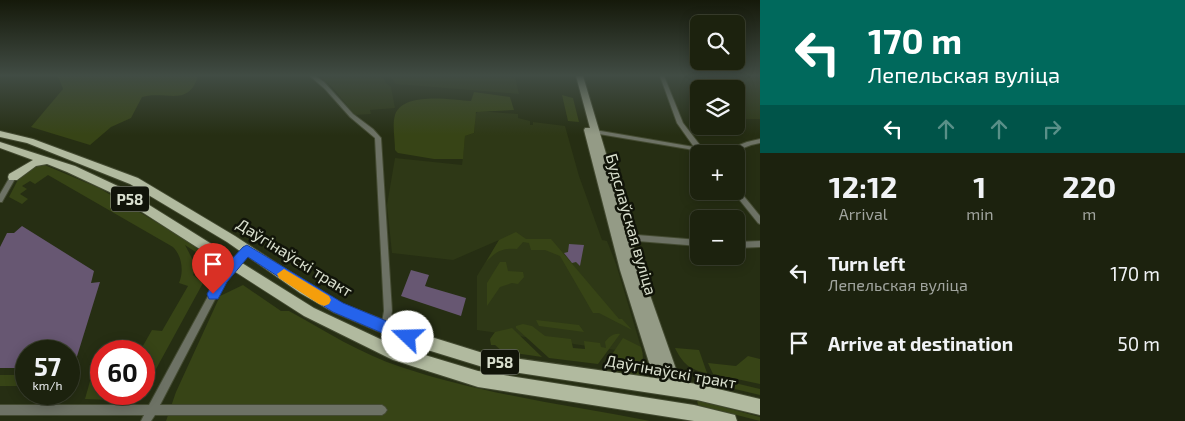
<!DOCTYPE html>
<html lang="en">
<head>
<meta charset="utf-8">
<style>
	:root { --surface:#1c220e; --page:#252a17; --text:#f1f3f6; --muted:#a0a49e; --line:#3a3f2e }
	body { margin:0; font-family:"Exo 2",sans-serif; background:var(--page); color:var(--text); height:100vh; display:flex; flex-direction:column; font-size:19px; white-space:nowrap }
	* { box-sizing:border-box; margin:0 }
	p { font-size:16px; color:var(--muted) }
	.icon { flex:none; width:28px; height:28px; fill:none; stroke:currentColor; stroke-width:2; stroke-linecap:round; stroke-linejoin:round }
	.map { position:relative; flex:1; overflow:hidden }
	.panel { display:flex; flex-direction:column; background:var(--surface); width:425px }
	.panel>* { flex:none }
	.banner { background:#00695c; color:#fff; overflow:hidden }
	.fabs { position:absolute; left:690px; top:15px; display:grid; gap:10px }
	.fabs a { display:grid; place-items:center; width:55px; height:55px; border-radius:8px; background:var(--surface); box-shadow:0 2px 12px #0003,0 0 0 1px var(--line); font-size:25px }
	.speed { position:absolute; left:15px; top:340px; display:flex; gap:10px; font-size:25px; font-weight:700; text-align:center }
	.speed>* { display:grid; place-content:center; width:65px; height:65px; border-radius:50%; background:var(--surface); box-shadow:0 2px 12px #0003,0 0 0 1px var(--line); line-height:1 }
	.speed small { font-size:12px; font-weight:400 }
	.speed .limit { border:8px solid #d22; background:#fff; color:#111 }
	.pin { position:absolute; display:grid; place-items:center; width:42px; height:42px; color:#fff; margin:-51px -21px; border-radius:50% 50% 50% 0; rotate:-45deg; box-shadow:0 0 5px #0007 }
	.pin .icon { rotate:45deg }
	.me { position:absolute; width:55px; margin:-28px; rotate:291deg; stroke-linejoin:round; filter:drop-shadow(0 0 4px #0008) }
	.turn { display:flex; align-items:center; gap:18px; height:105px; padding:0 25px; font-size:22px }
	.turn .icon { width:65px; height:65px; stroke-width:2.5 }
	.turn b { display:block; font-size:35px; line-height:42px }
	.lanes { display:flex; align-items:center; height:48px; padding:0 25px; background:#0003; justify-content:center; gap:25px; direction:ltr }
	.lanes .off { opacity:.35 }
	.eta { display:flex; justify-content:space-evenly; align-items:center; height:85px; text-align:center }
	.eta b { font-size:30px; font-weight:700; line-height:35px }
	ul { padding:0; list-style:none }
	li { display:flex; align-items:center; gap:15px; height:70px; padding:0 25px }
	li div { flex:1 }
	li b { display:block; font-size:19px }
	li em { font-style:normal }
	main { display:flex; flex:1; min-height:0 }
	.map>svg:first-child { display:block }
	.built { fill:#2e3816 }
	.green { fill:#374416 }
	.building { fill:#675772 }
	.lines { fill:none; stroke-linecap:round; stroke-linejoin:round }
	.street-casing { stroke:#434a31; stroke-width:2 }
	.secondary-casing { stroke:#434a31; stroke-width:2 }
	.primary-casing { stroke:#434a31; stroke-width:2 }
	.street { fill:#6d7265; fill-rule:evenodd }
	.secondary { fill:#949b86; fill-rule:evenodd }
	.primary { fill:#b1ba9f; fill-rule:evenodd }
	.route { fill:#2563eb; stroke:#184099 }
	.slow { fill:#f59e0b }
	.labels { text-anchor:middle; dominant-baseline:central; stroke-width:5; stroke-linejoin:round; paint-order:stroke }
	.shield { fill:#111409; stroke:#9ea394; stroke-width:1 }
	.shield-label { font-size:15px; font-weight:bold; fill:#dae0cf }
	.street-label { font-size:16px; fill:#dae0cf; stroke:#111409 }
</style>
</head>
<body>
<main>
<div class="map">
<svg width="760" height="421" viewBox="0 0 760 421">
	<rect width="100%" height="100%" fill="#262e13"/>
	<!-- built -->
	<path class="built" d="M319,76H383L385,82L391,87L395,108L370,110L371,114L355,115L332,87Z
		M390,76H515L519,94L396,84Z
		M704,76H760V119H741L736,113V89H714Z
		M478,111L518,114V118L530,121V125H533V122L565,126L579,176L602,240L607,241L616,264L643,354L477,330V276L499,240L453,260L392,253L387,205L395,158L462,165L465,136L474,133L475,115Z"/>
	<!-- green -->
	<path class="green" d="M58,76H198C188,108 167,90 142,97L131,118L111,127L90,145L31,127L63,89Z
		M474,92L510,97L514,110L476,112L474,133L465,136L463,159H434L398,153L395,150C395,139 392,125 395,115C403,91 452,100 471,101Z
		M562,95L573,98L579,122L568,121Z
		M40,163L99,188L208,253L203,257L185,245L196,266L193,275L203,283L144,391V351H140L152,330L162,331L188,286L179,283C184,271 182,256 173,247L48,175L35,184L30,181L22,186L27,189L20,194L28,199L22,204L9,197L23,170Z
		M516,232L526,239H551L619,319H622L632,330L599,313H593L560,256L545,250H531L529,243L523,242L517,249C502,248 497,251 486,262L499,240Z
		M500,262H506L508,271L523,272L524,277L518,284L512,283L500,287L487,306V283Z
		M243,285L281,311H289C325,331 361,354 401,367C481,394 567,405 650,421H166L176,392L220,296Z
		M536,320L579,325L584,332L539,326Z
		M523,324L532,326L545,336L571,339L573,348L585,349L584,341L600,343L601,347L606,348L605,342C609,337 613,333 620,334L598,364L549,358L516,328V326Z
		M512,328L542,357L502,351L495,345H491L490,339L495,332Z
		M623,338L641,347C650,378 625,368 604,366Z
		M675,348L699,350L707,373C690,370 683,364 675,348Z
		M492,349L503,355C530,359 626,378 646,370L641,376L624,374L503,356Z
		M748,356L760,359V384L713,374L708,363L736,366Z
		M0,375H26V386H0Z
		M701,375L760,389V395L697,380Z
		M101,379V394H142L139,401L85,399L90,381Z
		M697,400L760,417V421L698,405Z"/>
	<!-- building -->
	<path class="building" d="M22,226L94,271L91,283L100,282L74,366H69V351H26V368H0V247L7,233H14Z
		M569,244L584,245L580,266L576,262L572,263L564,253L568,252Z
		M411,270L429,275L425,286L466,298L461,316L401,296Z"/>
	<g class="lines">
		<!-- street casing -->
		<g class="street-casing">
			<path id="street" d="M310,76H315L324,82L353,114L373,129L381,138L392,311L388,331L385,332L382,331L381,328L384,311L375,138L350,117L325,89Z
				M660,76H664L683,123L703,149L714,154H704L688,149L593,133L592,132L595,130L694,147L677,123Z
				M760,139V143L751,145L728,154H716L747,142Z
				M11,175H13L16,177L2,202H0V194Z
				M736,189H738L760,216V224L758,223L734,193L733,191H736Z
				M625,234L699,240V246L625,240L622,239L621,237L622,235Z
				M760,241V247L736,248V242Z
				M234,261L237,262L238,264L237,266L225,280L160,405H382L385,407L387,410L385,413L382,415H155L151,421H141L144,415H0V405H149L219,276L231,262Z"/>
		</g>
		<!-- secondary casing -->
		<g class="secondary-casing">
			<path id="secondary" d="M576,76H583L637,258L676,369V388L674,393L669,395L664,393L662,381L653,374L651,369L620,270L584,130L585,128H590Z"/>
		</g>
		<!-- primary casing -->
		<g class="primary-casing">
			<path id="primary" d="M0,131L33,139L138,178L235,236L310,285L343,304L409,330L486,354L697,384L760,399V415L697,400L486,368L408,344L333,312L300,293L227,242L130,184L27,143L0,137Z
				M0,142L75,166L122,188L314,308L395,346L478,371L694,405L735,415L737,421H694L478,387L393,360L304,316L114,194L67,172L47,164L36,166L17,180H9L8,177L9,174L33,160L0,148Z"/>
		</g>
		<!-- street -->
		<use href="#street" class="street"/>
		<!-- secondary -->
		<use href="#secondary" class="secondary"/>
		<!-- primary -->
		<use href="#primary" class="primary"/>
	</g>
	<!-- sky -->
	<linearGradient id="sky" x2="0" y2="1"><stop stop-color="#15190a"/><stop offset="0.56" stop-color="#414c44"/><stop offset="1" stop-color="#414c44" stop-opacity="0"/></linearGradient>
	<rect width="760" height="135" fill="url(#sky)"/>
	<!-- route -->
	<path class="route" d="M247,245L343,303L413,332L415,337L413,342L408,344L333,312L248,257L227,282L218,299H209L207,294L218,274L243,247Z"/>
	<!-- slow -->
	<path class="slow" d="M284,269L329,296L331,300L329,304L324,306L319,304L279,278L277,274Z"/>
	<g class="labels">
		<!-- shield labels -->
		<g class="shield">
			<rect x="111" y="186.5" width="38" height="25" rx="4"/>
			<rect x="481" y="349.5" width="38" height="25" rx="4"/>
		</g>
		<g class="shield-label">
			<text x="130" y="199">Р58</text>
			<text x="500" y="362">Р58</text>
		</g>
		<!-- street labels -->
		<g class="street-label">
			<text transform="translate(632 224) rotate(74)">Будслаўская вуліца</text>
			<text transform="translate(295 257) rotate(32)">Даўгінаўскі тракт</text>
			<text transform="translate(671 371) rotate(10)">Даўгінаўскі тракт</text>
		</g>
	</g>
</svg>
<div class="fabs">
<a><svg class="icon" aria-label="search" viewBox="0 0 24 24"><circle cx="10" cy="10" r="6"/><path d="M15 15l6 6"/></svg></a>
<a><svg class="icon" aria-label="layers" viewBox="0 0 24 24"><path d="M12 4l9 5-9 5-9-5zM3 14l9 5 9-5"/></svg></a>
<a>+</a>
<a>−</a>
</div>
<div class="speed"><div>57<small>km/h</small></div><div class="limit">60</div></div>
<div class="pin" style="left:213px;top:294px;background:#d93025"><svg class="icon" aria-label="arrive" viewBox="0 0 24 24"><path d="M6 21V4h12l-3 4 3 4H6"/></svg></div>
<svg class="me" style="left:408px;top:337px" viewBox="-20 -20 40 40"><circle r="19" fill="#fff"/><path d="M0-13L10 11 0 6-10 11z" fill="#2563eb"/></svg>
</div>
<section class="panel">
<div class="banner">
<div class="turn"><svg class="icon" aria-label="left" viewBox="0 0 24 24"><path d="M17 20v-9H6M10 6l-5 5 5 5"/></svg><div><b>170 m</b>Лепельская вуліца</div></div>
<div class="lanes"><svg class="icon" aria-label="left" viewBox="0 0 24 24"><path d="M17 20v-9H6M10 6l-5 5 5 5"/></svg><svg class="icon off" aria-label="ahead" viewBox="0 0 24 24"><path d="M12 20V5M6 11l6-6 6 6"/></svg><svg class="icon off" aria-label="ahead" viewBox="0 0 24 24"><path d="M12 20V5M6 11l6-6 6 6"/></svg><svg class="icon off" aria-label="right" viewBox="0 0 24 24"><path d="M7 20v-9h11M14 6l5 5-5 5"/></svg></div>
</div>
<div class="eta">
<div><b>12:12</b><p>Arrival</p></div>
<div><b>1</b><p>min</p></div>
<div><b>220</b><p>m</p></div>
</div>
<ul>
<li><svg class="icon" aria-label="left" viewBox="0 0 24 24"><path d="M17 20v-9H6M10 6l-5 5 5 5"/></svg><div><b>Turn left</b><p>Лепельская вуліца</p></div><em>170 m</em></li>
<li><svg class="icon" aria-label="arrive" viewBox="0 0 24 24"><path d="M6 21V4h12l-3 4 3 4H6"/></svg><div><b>Arrive at destination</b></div><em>50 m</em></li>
</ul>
</section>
</main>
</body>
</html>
